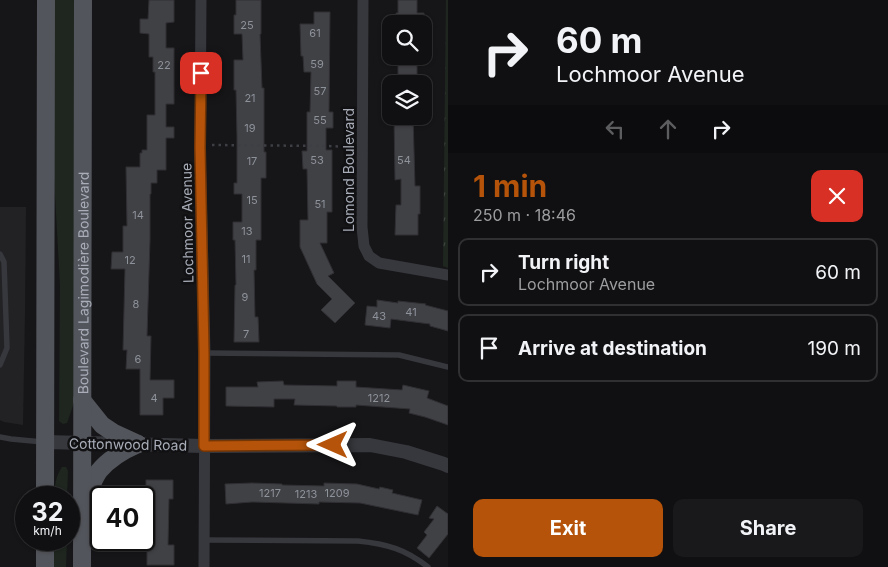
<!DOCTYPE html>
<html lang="en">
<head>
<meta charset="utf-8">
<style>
	:root { --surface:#101012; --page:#19191b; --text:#f1f3f6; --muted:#9c9d9f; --line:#303032; --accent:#b45309 }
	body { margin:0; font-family:Inter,sans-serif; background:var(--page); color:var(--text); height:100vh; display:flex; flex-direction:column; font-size:19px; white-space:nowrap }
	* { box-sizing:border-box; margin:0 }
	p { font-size:16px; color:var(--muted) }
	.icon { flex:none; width:28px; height:28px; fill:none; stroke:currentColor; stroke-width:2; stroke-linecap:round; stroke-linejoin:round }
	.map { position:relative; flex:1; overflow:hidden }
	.side { display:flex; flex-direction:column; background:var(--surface); width:440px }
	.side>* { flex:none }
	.banner { background:#101012; color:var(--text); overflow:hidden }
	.tools { position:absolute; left:382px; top:15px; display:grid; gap:10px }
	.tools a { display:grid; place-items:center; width:50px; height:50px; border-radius:10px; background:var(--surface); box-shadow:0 1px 4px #0004,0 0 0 1px var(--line); font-size:25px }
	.speed { position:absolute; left:15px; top:486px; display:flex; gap:10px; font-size:25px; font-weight:700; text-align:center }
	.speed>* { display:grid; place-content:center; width:65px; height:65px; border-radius:50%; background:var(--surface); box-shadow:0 1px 4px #0004,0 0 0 1px var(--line); line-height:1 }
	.speed small { font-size:12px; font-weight:400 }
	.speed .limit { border:2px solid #111; border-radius:8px; background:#fff; color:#111 }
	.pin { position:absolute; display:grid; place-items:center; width:42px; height:42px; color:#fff; margin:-21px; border-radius:10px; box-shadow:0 2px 8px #0006 }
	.me { position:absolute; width:55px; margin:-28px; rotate:270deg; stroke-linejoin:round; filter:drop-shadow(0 0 4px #0008) }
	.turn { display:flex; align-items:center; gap:18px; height:105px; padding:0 25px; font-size:22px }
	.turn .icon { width:65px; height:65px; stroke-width:2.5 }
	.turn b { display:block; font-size:35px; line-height:42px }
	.lanes { display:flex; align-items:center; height:48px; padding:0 25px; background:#0003; justify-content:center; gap:25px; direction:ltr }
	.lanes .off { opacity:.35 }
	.round { display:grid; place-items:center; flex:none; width:52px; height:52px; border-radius:10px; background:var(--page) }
	.head { display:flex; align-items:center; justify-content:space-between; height:85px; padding:0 25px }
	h1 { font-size:30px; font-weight:700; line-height:38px; color:var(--accent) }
	.button { display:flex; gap:10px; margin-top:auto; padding:10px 25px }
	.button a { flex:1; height:58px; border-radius:10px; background:var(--accent); color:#fff; font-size:20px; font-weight:700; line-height:58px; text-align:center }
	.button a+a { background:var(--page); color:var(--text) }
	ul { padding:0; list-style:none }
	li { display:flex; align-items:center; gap:15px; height:68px; margin:0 10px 8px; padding:0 15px; border:2px solid var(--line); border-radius:10px }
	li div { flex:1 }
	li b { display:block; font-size:19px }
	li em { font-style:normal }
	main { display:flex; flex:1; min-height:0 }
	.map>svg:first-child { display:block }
	.built { fill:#222225 }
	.grass { fill:#1e261f }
	.park { fill:url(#park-tufts) }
	.building { fill:#404145; stroke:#303034 }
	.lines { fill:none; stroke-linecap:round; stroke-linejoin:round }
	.path { stroke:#3d3f44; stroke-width:2.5; stroke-dasharray:2.5 4; stroke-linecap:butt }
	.service { stroke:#37383d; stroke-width:5.5 }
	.minor { stroke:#37383d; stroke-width:11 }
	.tertiary { stroke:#37383d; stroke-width:14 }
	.primary { stroke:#53555c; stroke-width:18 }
	.route-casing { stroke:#753606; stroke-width:12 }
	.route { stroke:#b45309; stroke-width:9 }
	.labels { text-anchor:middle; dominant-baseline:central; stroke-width:5; stroke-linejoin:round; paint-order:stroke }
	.number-label { font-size:11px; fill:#8e929b }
	.street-label { font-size:14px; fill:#a8adb8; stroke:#111113 }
</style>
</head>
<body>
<main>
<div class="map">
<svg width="448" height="567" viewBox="0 0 448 567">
	<defs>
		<pattern id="park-tufts" width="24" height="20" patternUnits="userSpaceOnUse" patternTransform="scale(1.25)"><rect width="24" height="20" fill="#1e261f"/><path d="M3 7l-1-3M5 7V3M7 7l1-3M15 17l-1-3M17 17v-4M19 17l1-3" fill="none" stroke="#3c433d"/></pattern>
	</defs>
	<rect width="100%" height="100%" fill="#161618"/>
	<!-- built -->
	<path class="built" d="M0,207H26L25,312L23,425L4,422L0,420Z"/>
	<!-- grass -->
	<path class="grass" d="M54,0H74V403L67,423L63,424L59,421L60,285L53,159Z
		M62,467H66L68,471L67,497L54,498C54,487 56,475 62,467Z
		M54,540H67L66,567H54Z"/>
	<!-- park -->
	<path class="park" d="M446,0H448V268L443,266Z"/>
	<!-- building -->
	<path class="building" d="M149,0H174V22L166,23V48H174V104H166V127H174V138H166V170H157V183H151V194H150V240L147,336H151L150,380H174V398H163V415H140V369H126L127,350H123L125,269H111L112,252H123V226H127L126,167H140V153H142V150H147V115H155V72H153V57H149V34L140,33V19H148Z
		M236,0H261V34H260L262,88H264V152H266V178H261V240H256V270H254L255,317H258L259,342H234L235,285H236L235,240H233V222H242V194H234V183H237V137L236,90H234V60H243L242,34H234V15H236Z
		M398,0H417V13H424V24H396V13H398Z
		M314,12H330L329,112H333V128H326V150H332V212H327V243H320L334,273L328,276L355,303L335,323L321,310L332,299L317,284L300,247V220H308L307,169H303L302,151H307V112H310L311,72H304L303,56H301L300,24H314Z
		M398,56H417V75H413V84H398Z
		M394,116H413L415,186H420V214H418V235H395L396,205H401V179L395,180Z
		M377,300L398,303V301L426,304L425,305L448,311V331L430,326V324L391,319L390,328L365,325L367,306L377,307Z
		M283,381L284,385L337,386V381H356V387L402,390L403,385L429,391L427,398L448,406V425L425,417L409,413L410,409L356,405V407H337V406L294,405L295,399H274V407L226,406V387H258L257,382Z
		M146,480H173V499H169L168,545H174V565H147V545H150V506H146Z
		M252,483L282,484V485L324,486V483L357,484L379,489L380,487L393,490L392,493L422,500L418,515L360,503L319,502V504L252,502L226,504L225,484Z
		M437,506L448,514V534L429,558L417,548L427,535L424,532L434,519L429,518Z"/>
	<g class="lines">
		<!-- path -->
		<path class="path" d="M212,145L328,146L351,147"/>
		<!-- service -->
		<path class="service" d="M0,254L4,262L7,348L0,365
			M205,353L399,355L448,367
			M0,437L11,439L43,442
			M204,540L358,541C387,544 405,549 428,567"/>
		<!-- minor -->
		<path class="minor" d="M201,0L200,146L205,353L204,567
			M363,0L362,227L364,246L369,256L379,263L448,275"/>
		<!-- tertiary -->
		<path class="tertiary" d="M45,442L204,446L370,445L406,452L444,464L448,466"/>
		<!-- primary -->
		<g class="primary">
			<path d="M82,400L102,425L114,433L138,444"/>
			<path d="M45,498L46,0"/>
			<path d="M86,499C90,490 93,479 99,471C109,459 124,450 138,444"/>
			<path d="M45,540V567"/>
			<path id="s1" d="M82,567L83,0"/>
		</g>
	</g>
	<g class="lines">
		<!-- route casing -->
		<g class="route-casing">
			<path id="route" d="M201,73L200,147L204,353V446L333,445"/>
		</g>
		<!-- route -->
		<use href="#route" class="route"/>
	</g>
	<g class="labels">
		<!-- number labels -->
		<g class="number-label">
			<text x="247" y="25">25</text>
			<text x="315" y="33">61</text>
			<text x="317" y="64">59</text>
			<text x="164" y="65">22</text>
			<text x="320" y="91">57</text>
			<text x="250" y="98">21</text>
			<text x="320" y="120">55</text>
			<text x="250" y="128">19</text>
			<text x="317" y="160">53</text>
			<text x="404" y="160">54</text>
			<text x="252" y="161">17</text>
			<text x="252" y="200">15</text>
			<text x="320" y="204">51</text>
			<text x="138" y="215">14</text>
			<text x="247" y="231">13</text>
			<text x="246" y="259">11</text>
			<text x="130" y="260">12</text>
			<text x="245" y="297">9</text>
			<text x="136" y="304">8</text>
			<text x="411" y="312">41</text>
			<text x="379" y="316">43</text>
			<text x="246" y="334">7</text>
			<text x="138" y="359">6</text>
			<text x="154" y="398">4</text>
			<text x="379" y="398">1212</text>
			<text x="270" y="493">1217</text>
			<text x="337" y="493">1209</text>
			<text x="306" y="494">1213</text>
		</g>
		<!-- street labels -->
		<g class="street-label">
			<text transform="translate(348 170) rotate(-90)">Lomond Boulevard</text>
			<text transform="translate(187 223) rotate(-91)">Lochmoor Avenue</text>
			<text stroke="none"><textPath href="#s1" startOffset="284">Boulevard Lagimodière Boulevard</textPath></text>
			<text transform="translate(128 444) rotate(1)">Cottonwood Road</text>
		</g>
	</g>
</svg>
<div class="tools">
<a><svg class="icon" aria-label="search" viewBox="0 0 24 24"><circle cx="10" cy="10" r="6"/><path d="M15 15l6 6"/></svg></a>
<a><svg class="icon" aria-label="layers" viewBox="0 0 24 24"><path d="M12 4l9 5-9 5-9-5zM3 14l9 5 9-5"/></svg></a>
</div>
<div class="speed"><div>32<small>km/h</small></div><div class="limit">40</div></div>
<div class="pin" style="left:201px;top:73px;background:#d93025"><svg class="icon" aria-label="arrive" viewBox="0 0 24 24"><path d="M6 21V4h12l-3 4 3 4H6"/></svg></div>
<svg class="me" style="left:333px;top:445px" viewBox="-20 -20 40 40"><path d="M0-17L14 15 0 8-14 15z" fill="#b45309" stroke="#fff" stroke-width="4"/></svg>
</div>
<section class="side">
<div class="banner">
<div class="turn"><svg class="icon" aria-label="right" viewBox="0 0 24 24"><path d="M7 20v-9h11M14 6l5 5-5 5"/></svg><div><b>60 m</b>Lochmoor Avenue</div></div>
<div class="lanes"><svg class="icon off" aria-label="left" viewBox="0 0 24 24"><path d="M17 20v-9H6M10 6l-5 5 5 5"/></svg><svg class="icon off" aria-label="ahead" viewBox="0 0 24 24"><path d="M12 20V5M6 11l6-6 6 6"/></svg><svg class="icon" aria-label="right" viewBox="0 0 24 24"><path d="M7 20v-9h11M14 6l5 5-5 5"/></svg></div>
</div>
<div class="head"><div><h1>1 min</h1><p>250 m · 18:46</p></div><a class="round" style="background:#d93025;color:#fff"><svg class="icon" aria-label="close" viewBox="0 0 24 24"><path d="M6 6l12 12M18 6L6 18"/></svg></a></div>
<ul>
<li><svg class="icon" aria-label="right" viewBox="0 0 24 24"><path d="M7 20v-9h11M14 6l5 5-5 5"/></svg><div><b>Turn right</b><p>Lochmoor Avenue</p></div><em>60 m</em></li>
<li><svg class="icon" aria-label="arrive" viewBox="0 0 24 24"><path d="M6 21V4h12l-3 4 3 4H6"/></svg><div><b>Arrive at destination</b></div><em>190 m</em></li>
</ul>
<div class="button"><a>Exit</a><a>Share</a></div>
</section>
</main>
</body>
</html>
